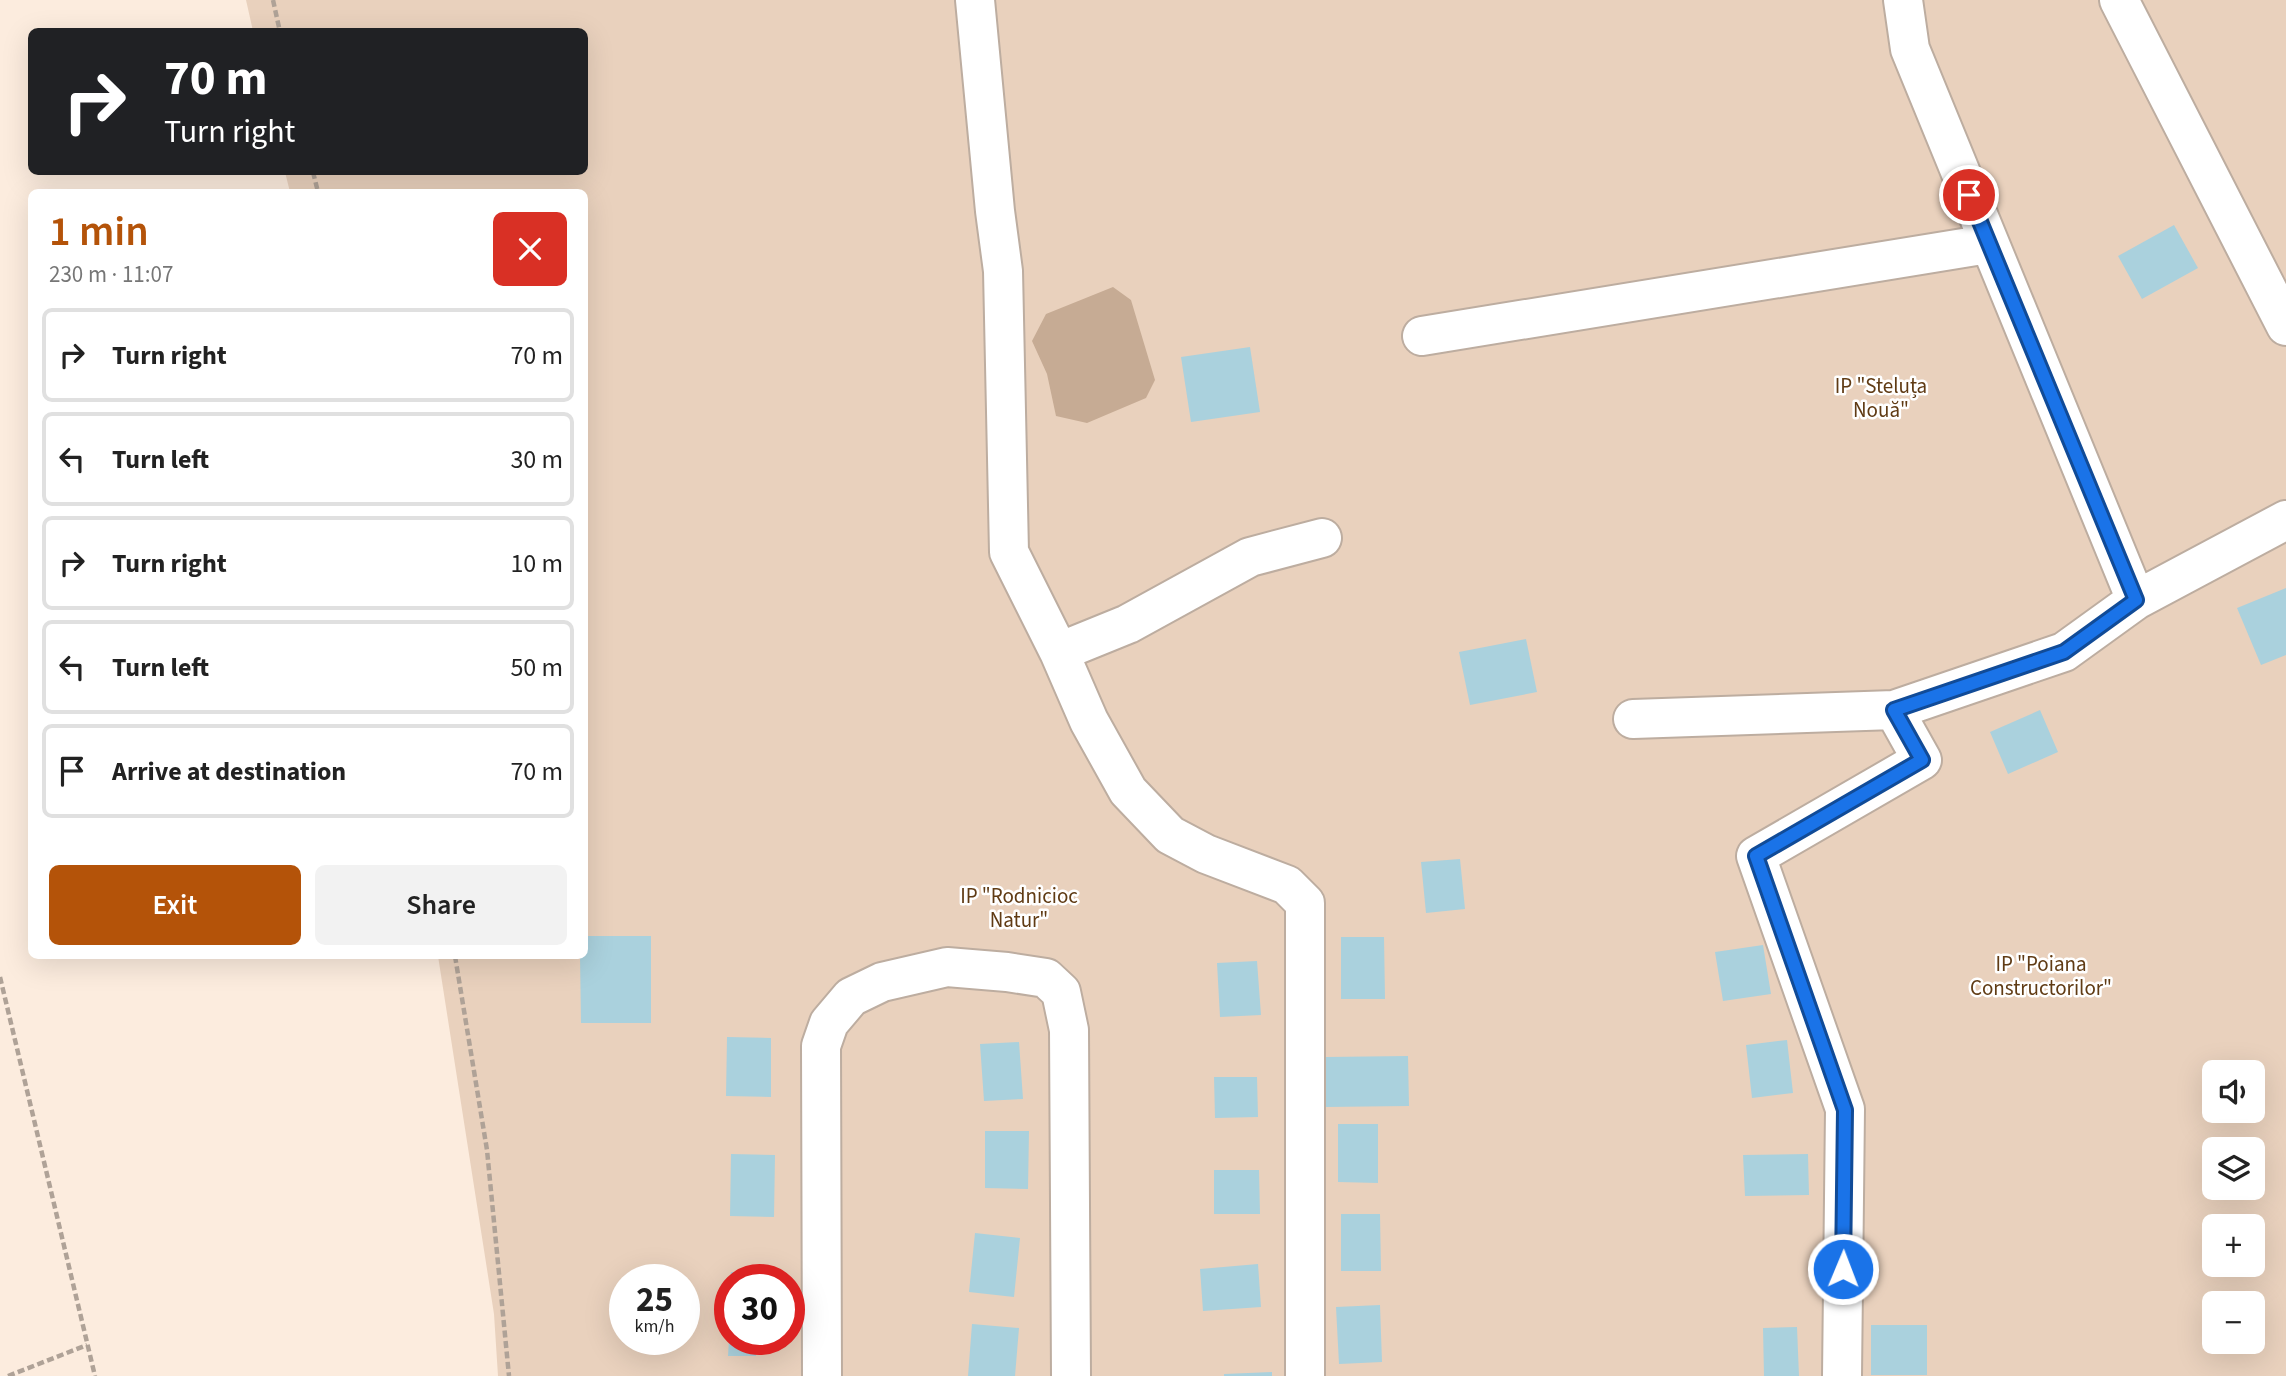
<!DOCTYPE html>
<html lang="en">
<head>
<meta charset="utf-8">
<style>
	:root { --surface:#fff; --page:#f2f2f2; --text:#222; --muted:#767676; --line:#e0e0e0; --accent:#b45309 }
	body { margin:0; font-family:"Source Sans 3",sans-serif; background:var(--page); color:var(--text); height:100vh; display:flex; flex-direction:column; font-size:26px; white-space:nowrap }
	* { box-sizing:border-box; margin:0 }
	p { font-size:23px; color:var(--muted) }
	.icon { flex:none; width:38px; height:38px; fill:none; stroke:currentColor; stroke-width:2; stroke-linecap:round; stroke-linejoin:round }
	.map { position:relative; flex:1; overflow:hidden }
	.details { position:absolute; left:28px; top:189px; width:560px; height:770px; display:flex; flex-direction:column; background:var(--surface); border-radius:10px; box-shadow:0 7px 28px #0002 }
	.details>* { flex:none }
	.top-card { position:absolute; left:28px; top:28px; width:560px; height:147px; border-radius:10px; box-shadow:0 7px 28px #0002; background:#202124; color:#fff; overflow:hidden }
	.tools { position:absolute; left:2202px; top:1060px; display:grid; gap:14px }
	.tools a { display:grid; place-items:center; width:63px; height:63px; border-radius:10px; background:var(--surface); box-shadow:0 7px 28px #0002; font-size:35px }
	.speed { position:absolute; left:609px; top:1264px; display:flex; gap:14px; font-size:35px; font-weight:700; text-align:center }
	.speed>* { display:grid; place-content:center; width:91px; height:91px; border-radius:50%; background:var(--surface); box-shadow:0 7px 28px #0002; line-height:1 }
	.speed small { font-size:18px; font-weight:400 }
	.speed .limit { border:10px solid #d22; background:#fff; color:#111 }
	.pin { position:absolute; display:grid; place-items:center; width:60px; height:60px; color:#fff; margin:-30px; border:4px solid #fff; border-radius:50%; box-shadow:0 2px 7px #0007 }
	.me { position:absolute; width:77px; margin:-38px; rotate:1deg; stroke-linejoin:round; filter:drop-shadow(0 0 5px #0008) }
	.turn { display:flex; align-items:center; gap:24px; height:147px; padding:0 21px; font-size:32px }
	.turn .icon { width:91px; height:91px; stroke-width:2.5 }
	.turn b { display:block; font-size:49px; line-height:60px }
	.round { display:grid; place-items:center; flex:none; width:74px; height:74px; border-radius:10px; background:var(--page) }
	.overview { display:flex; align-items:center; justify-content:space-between; height:119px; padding:0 21px }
	h1 { font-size:42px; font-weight:600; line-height:52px; color:var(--accent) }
	.cta { display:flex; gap:14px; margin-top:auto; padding:14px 21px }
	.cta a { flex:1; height:80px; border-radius:10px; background:var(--accent); color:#fff; font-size:28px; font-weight:600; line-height:80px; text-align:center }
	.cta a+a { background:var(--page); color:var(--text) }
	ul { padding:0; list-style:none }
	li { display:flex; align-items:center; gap:21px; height:94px; margin:0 14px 10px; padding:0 7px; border:4px solid var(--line); border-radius:10px }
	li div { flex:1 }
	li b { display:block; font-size:26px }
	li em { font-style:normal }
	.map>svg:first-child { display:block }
	.green { fill:#e9d1bd; fill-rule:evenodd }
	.water { fill:#c6ab94 }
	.building { fill:#aad1dd }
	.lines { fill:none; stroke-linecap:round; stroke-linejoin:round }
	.minor-casing { stroke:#bdada0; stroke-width:42 }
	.path { stroke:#afa297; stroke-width:4.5; stroke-dasharray:7 3.5; stroke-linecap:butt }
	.minor { stroke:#fff; stroke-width:38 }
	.route-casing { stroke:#114b97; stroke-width:18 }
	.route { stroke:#1a73e8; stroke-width:12 }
	.labels { text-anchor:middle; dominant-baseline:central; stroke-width:5; stroke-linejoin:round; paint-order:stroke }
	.park-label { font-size:21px; fill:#603b14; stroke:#fff }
</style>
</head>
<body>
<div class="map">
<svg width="2286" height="1376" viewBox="0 0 2286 1376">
	<rect width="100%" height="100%" fill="#fcecde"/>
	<!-- green -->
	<path class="green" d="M246,0H2286V1376H498L494,1314L438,956H584V192H290L285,172H584V32L253,31ZM2214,1073H2252V1111H2214ZM2214,1150H2252V1188H2214ZM2214,1227H2252V1265H2214ZM625,1279H684V1339H625ZM730,1279H789V1339H730ZM2214,1304H2252V1342H2214Z"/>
	<!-- water -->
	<path class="water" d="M1113,287L1131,300L1155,380L1146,398L1087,423L1056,416L1047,374L1032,341L1046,314Z"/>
	<!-- building -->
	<path class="building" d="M2174,225L2198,268L2142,299L2118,256Z
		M1250,347L1260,412L1191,422L1181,357Z
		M2286,588V655L2261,665L2237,608Z
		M1526,639L1537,692L1470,705L1459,652Z
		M2040,710L2058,752L2008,774L1990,732Z
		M1460,859L1465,909L1426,913L1421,862Z
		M584,936H651V1023H581L580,956H584Z
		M1341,937H1384L1385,999H1341Z
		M1763,945L1771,994L1723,1001L1715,952Z
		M1257,961L1261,1015L1220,1017L1217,963Z
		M727,1037L771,1038V1097L726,1096Z
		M1787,1040L1793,1093L1752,1098L1746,1045Z
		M1019,1042L1023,1099L984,1101L980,1044Z
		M1408,1056L1409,1106L1326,1107V1057Z
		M1214,1077H1257L1258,1117L1215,1118Z
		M1338,1124H1378V1183L1338,1182Z
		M985,1131H1029L1028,1189L985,1188Z
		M731,1154L775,1155L774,1217L730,1216Z
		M1808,1154L1809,1195L1745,1196L1743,1155Z
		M1214,1170H1259L1260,1214H1214Z
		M1341,1214H1380L1381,1271H1341Z
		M975,1233L1020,1238L1014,1297L969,1292Z
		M1258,1264L1261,1307L1203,1311L1200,1269Z
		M731,1272L773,1273V1279H730Z
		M1380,1305L1382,1362L1339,1364L1336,1307Z
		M972,1324L1019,1328L1015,1376H968Z
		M1871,1325H1927V1375H1871Z
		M1797,1327L1799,1376H1764L1763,1328Z
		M729,1339H756V1356H728Z
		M1272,1372V1376H1224V1374Z"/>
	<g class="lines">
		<!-- minor casing -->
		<g class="minor-casing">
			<path id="minor" d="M975,0L995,211L1003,271L1009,552L1059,652L1089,721L1128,791L1170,835L1206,854L1287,885L1305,903V1376
				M1903,0L1910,49L2136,600
				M2119,0L2286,326
				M1422,336L1988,244
				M1059,652L1128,624L1250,557L1322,538
				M1633,719L1894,710L2064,652L2136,600L2286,520
				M822,1376L821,1046L829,1023L851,997L882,982L947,967L1007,972L1046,978L1061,992L1069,1030L1071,1376
				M1842,1376L1845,1109L1756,856L1922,760L1894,710"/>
		</g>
		<!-- path -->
		<path class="path" d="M273,0L280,32
			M313,172L318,192
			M455,956L487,1150L509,1376
			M0,977L95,1376
			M8,1376L87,1345"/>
		<!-- minor -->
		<use href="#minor" class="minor"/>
	</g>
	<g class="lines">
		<!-- route casing -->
		<g class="route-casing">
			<path id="route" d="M1843,1269L1845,1110L1756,856L1922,760L1894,710L2064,652L2136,600L1969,195"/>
		</g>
		<!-- route -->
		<use href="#route" class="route"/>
	</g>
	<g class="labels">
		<!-- park labels -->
		<g class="park-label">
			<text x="1881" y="386">IP "Steluța<tspan x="1881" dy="24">Nouă"</tspan></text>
			<text x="1019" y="896">IP "Rodnicioc<tspan x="1019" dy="24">Natur"</tspan></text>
			<text x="2041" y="964">IP "Poiana<tspan x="2041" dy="24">Constructorilor"</tspan></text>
		</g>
	</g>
</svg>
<div class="tools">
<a><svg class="icon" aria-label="sound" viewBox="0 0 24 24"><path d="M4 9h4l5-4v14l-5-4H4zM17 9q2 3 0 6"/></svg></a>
<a><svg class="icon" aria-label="layers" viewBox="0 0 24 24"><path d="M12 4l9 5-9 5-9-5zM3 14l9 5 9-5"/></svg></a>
<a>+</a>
<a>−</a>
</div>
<div class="speed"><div>25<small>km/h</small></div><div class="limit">30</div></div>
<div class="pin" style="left:1969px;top:195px;background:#d93025"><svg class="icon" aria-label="arrive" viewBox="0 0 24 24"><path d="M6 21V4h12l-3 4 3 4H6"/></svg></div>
<svg class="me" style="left:1843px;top:1269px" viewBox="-20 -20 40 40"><circle r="17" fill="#1a73e8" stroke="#fff" stroke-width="3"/><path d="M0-11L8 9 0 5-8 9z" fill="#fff"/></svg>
<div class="top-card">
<div class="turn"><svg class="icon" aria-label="right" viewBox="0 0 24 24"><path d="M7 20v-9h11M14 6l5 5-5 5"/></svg><div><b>70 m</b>Turn right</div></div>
</div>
<section class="details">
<div class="overview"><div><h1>1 min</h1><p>230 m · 11:07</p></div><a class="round" style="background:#d93025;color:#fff"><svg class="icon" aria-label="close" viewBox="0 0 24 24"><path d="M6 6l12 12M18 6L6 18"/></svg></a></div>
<ul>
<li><svg class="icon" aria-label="right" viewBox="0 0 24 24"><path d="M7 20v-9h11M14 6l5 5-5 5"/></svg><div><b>Turn right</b></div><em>70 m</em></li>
<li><svg class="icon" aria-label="left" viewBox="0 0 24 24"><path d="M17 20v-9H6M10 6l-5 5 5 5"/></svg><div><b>Turn left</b></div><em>30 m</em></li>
<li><svg class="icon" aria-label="right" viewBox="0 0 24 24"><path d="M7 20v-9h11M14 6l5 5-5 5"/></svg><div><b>Turn right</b></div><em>10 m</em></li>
<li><svg class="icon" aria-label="left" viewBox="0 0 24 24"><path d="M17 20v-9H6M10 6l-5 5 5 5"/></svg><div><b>Turn left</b></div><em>50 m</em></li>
<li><svg class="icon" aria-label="arrive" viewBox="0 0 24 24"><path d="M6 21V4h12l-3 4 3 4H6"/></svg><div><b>Arrive at destination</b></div><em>70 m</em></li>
</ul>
<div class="cta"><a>Exit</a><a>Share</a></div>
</section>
</div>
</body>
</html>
